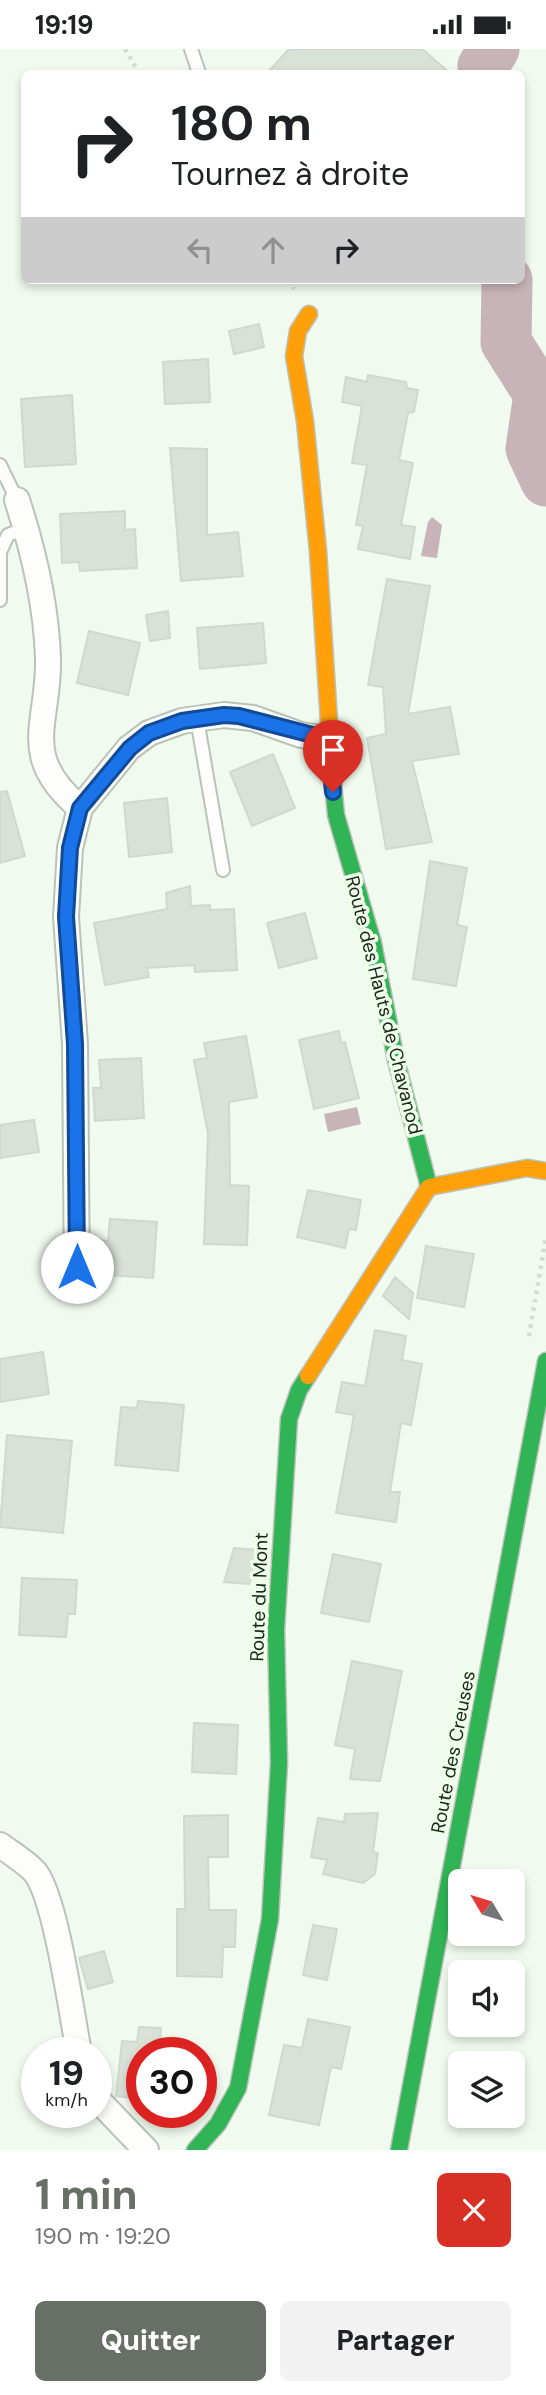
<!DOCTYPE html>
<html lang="fr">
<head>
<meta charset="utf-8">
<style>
	:root { --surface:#fff; --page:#f2f2f2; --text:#202124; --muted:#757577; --accent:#686f66 }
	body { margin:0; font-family:"DM Sans",sans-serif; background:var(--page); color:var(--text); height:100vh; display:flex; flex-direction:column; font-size:26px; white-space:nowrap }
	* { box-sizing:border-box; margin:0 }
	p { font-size:23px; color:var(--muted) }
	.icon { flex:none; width:38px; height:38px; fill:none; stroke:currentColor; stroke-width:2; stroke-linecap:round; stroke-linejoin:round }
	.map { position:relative; height:2101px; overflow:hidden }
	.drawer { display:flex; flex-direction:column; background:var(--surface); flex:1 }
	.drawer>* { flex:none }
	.guide { position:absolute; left:21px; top:21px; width:504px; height:214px; border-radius:10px; box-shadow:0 4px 10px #0003; background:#fff; color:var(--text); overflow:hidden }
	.needle { width:46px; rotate:308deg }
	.fabs { position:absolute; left:448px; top:1820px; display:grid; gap:14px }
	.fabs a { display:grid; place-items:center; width:77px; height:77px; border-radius:10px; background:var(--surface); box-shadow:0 4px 10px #0003; font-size:35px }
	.speed { position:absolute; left:21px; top:1988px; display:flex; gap:14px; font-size:35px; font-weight:700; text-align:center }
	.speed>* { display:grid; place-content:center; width:91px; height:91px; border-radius:50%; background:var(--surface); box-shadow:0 4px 10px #0003; line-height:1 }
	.speed small { font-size:18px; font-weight:400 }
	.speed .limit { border:10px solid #d22; background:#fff; color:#111 }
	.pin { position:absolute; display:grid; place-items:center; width:60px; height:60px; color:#fff; margin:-72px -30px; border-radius:50% 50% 50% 0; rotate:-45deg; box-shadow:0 0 7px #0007 }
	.pin .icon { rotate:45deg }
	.me { position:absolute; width:77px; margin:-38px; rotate:0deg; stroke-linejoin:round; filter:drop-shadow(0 0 5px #0008) }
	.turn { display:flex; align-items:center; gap:24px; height:147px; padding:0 35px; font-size:32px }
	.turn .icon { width:91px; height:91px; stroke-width:2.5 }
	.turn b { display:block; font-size:49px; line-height:60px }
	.lanes { display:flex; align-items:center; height:66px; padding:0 35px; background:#0003; justify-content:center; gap:35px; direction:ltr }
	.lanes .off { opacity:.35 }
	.round { display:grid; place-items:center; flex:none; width:74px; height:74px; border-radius:10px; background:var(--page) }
	.head { display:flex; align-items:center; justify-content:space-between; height:119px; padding:0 35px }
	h1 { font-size:42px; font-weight:800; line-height:52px; color:var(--accent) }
	.primary-button { display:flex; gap:14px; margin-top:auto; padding:14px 35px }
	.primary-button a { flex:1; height:80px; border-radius:10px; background:var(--accent); color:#fff; font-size:28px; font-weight:800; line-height:80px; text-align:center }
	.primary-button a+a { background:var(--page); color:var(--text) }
	.status { display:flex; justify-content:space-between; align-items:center; height:49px; padding:0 35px; background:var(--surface); direction:ltr }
	.status svg { height:19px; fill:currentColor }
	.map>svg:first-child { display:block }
	.water { fill:#c8b4b8 }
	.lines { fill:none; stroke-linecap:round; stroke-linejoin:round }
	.river { stroke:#c8b4b8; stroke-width:51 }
	.building { fill:#dae2d8; stroke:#d0d8cf; stroke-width:2 }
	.lane-casing { stroke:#bbc2b9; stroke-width:16 }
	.street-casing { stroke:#bbc2b9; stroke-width:28 }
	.fast-casing { stroke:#bbc2b9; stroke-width:19 }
	.slow-casing { stroke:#bbc2b9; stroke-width:19 }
	.path { stroke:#d6d9d5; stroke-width:4.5; stroke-dasharray:3.5 5; stroke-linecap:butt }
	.lane { stroke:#fdfefc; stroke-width:12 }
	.street { stroke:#fdfefc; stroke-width:24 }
	.fast { stroke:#30b455; stroke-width:16 }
	.slow { stroke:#ff9f0a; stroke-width:16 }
	.route-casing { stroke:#114b97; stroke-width:18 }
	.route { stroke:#1a73e8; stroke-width:12 }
	.labels { text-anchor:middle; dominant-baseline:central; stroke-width:7; stroke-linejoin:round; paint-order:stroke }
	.street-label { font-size:19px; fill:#1e241c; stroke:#edffe9 }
</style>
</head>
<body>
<div class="status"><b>19:19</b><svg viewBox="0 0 49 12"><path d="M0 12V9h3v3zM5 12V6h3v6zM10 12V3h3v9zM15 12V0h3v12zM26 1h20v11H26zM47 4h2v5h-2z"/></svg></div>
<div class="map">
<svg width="546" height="2101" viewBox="0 0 546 2101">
	<rect width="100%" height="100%" fill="#f0faee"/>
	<!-- water -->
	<path class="water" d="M432,468L442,476L437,509L421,507L428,473Z
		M357,1058L361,1075L328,1083L324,1065Z"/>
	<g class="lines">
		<!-- river -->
		<path class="river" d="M485,24L483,17L494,0
			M507,231L506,293L539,345L531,400L546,432"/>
	</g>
	<!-- building -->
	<path class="building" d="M289,0H422L450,24H267Z
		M259,275L264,298L234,305L229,282Z
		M208,310L210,353L165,355L163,313Z
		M368,326L406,333L407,339L418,341L414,363L408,364L399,411L413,414L401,476L415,478L410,510L358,500L363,477L356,476L367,416L352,414L362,357L342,353L346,328L367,333Z
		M72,346L76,415L25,418L21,350Z
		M170,399L207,400V486L238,483L243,527L181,532Z
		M125,462V481L135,480L137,519L80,522L79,513L62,514L60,465Z
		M387,530L430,537L408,665L450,658L459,705L412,712L432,793L386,800L367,689L386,685L383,638L368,636Z
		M168,562L170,589L150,592L146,566Z
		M263,574L266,614L200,620L197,579Z
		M89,582L140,594L128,646L77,634Z
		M273,705L295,759L252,777L230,723Z
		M7,742L25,807L0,814V743Z
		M167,749L172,803L129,808L124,754Z
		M430,812L467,819L457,876L467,878L456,937L413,930Z
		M190,837L191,857L210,856V861L234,860L237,921L195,923L194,916L147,919L149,928L105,936L94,874L167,860L166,844Z
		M305,864L317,909L279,919L267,874Z
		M339,982L341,994L345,993L359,1049L314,1060L299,991Z
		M246,987L257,1048L229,1053L230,1136L249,1137L247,1196L204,1195L208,1085L194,1011L207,1009L204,994Z
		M141,1009L144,1069L95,1072L93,1039H101L99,1011Z
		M34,1071L39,1103L0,1109V1076Z
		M308,1141L361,1151L356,1181L349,1180L345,1199L297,1188Z
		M110,1170L157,1173L153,1229L93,1225L95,1191L108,1192Z
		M426,1197L474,1205L464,1258L417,1249Z
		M395,1228L413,1244L409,1270L383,1247Z
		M375,1281L406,1287L402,1311L422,1315L411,1376L401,1374L390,1443H400L396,1473L336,1464L354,1366L336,1363L342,1333L365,1337Z
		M43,1303L49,1345L0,1353V1310Z
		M138,1352L184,1356L178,1422L115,1416L121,1358L137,1359Z
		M7,1386L72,1392L63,1484L0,1478Z
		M234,1499L261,1501L260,1511L249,1535L224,1533Z
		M333,1505L381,1515L369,1573L321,1564Z
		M22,1529L77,1531L75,1565H68L66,1588L19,1586Z
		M352,1612L402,1622L380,1732L350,1730L355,1700L335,1696Z
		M194,1674L238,1676L236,1725L192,1723Z
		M378,1764L373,1803L378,1804L375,1825L363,1834L323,1825L327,1811L311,1808L318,1769L344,1773L345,1765Z
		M228,1766V1808H208L209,1861H236L235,1898H223L222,1928L177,1927V1860H185L184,1767Z
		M313,1876L337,1880L327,1931L303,1926Z
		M104,1902L113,1933L88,1940L79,1909Z
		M308,1970L350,1978L341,2020L331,2018L319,2076L269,2066L284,1996L302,1999Z
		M139,1978L161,1979L159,2004H142V2050L116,2047L122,1992L137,1993Z"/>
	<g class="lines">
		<!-- lane casing -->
		<g class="lane-casing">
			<path id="lane" d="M191,0L199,24
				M0,416L17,451
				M0,551V503L8,486L26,479
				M197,670L223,821"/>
		</g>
		<!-- street casing -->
		<g class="street-casing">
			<path id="street" d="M17,451C33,500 46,556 48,608C50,674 17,706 80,759
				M77,1237L75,995L66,868L70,799L80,759L129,699L149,684L182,672L224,666L253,669L301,686L328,690
				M0,1796C11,1804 26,1813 35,1823C56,1849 72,1967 79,2004
				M96,2049L146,2101"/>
		</g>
		<!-- fast casing -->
		<g class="fast-casing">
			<path id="fast" d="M333,735L336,766L373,894L396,1011L429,1138
				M195,2101L218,2075L238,2039L270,1870L279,1714L276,1581L289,1370L299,1341L308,1327
				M399,2101L546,1312"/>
		</g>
		<!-- slow casing -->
		<g class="slow-casing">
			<path id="slow" d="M309,265L298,282L294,307L305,372L318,502L333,735
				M308,1327L429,1138L527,1119L546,1122"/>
		</g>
		<!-- path -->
		<path class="path" d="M125,0L139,24
			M289,231L294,240
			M529,1287L546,1188"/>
		<!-- lane -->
		<use href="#lane" class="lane"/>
		<!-- street -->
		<use href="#street" class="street"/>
		<!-- fast -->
		<use href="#fast" class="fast"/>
		<!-- slow -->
		<use href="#slow" class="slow"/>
	</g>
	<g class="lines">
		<!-- route casing -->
		<g class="route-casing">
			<path id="route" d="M77,1218L75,995L66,868L70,799L80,759L130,699L149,684L182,672L224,666L239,667L328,690L333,743"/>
		</g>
		<!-- route -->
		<use href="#route" class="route"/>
	</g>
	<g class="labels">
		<!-- street labels -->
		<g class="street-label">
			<text transform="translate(384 956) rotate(76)">Route des Hauts de Chavanod</text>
			<text transform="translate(259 1548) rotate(-88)">Route du Mont</text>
			<text transform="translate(453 1703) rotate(-79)">Route des Creuses</text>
		</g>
	</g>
</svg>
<div class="fabs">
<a><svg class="needle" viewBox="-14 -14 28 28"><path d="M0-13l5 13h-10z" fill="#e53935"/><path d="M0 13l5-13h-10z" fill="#757577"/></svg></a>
<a><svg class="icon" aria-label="sound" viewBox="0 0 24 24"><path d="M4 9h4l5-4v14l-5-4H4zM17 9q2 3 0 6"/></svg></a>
<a><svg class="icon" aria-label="layers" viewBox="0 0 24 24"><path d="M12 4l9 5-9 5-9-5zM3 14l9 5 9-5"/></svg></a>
</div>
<div class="speed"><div>19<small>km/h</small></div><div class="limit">30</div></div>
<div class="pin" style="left:333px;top:743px;background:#d93025"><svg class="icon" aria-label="arrive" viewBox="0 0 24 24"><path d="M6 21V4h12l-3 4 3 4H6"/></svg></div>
<svg class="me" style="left:77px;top:1218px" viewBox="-20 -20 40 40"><circle r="19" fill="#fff"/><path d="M0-13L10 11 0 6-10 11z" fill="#1a73e8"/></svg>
<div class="guide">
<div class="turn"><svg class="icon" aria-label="right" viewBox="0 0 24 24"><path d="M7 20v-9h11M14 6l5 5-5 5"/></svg><div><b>180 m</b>Tournez à droite</div></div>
<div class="lanes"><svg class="icon off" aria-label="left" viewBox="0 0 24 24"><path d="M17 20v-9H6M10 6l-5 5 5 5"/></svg><svg class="icon off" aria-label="ahead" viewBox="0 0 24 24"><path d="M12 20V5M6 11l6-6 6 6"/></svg><svg class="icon" aria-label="right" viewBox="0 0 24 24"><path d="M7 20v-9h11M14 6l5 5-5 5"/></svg></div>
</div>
</div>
<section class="drawer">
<div class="head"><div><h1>1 min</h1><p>190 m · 19:20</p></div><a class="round" style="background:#d93025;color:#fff"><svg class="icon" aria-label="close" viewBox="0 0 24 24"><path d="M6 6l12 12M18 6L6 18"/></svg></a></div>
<div class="primary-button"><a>Quitter</a><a>Partager</a></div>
</section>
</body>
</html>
